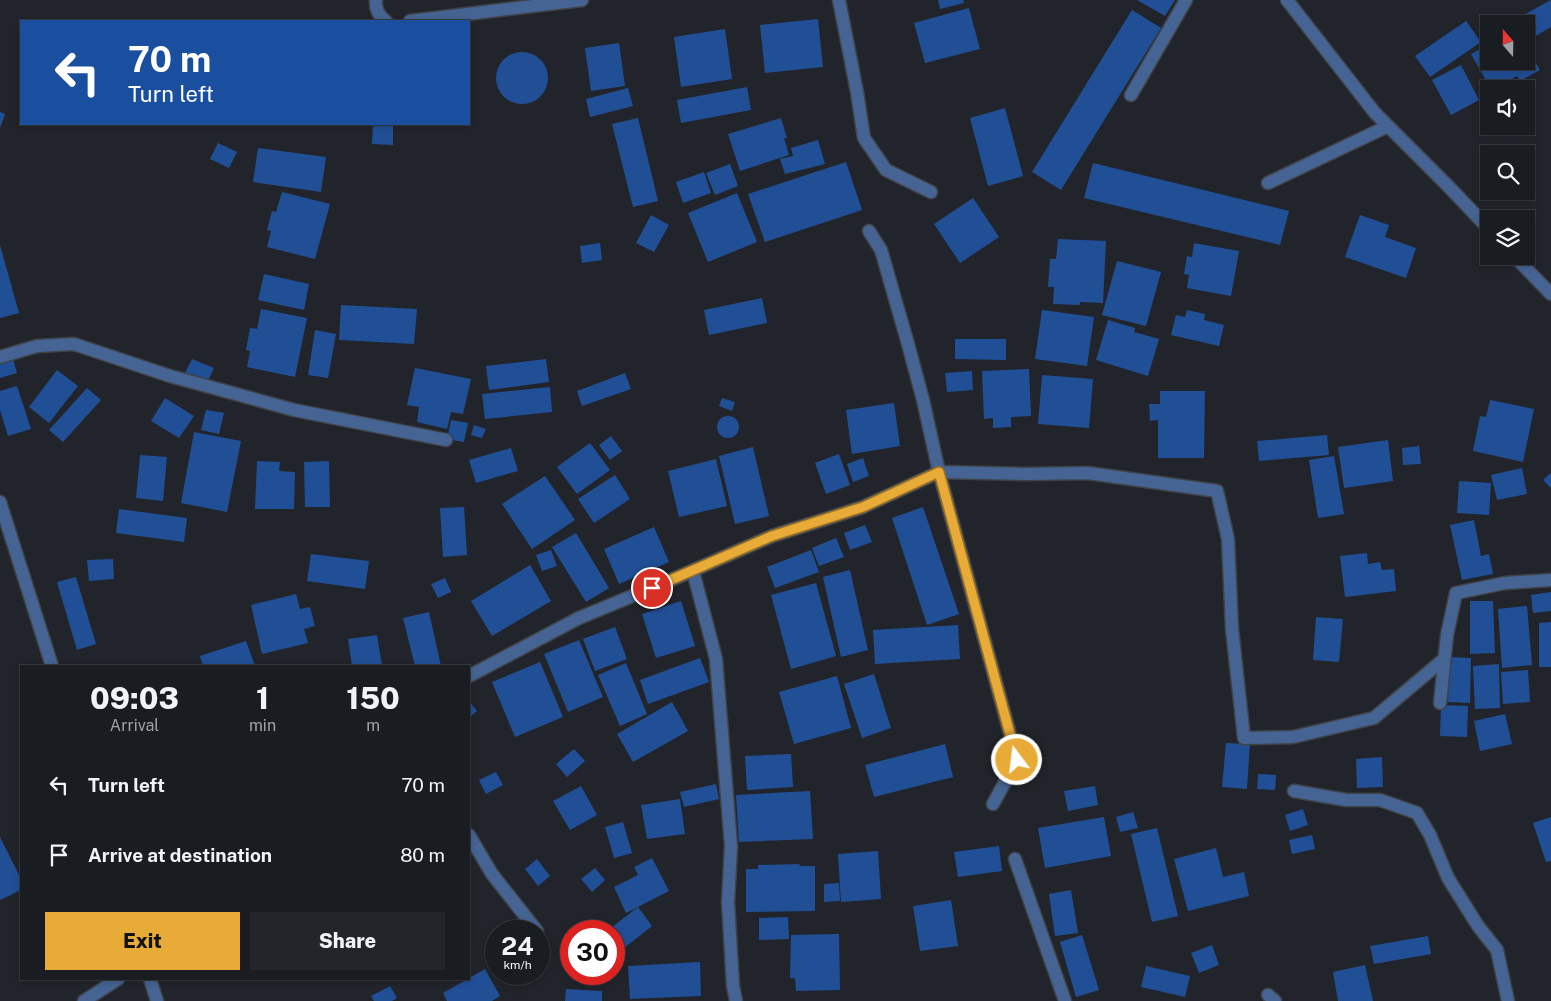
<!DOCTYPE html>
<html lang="en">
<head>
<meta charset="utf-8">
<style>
	:root { --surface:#191c20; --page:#222529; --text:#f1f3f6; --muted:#9fa1a5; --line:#373a3e; --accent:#e8ab37 }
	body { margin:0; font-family:"Public Sans",sans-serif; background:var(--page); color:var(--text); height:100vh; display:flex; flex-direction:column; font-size:19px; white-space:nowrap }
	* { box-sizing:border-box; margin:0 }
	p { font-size:16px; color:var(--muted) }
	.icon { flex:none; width:28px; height:28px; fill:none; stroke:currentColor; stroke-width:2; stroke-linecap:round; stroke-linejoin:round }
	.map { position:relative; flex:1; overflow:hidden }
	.side { position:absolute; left:20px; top:665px; width:450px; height:315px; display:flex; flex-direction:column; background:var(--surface); border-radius:0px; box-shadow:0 2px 8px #0003,0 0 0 1px var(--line) }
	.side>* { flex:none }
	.hud { position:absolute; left:20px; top:20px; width:450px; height:105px; border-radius:0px; box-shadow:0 2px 8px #0003,0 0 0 1px var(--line); background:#1a4fa0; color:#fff; overflow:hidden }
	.needle { width:32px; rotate:340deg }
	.fabs { position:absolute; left:1480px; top:15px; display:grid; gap:10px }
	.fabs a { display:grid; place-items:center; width:55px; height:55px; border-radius:0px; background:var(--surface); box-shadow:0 2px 8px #0003,0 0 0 1px var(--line); font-size:25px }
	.speed { position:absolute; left:485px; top:920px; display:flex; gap:10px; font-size:25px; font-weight:700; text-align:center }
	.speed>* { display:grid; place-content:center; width:65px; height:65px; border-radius:50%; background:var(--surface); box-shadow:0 2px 8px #0003,0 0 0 1px var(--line); line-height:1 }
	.speed small { font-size:12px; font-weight:400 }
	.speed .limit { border:8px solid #d22; background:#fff; color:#111 }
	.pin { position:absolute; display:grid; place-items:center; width:42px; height:42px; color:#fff; margin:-21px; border:2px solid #fff; border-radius:50%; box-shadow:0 1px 5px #0007 }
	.me { position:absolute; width:55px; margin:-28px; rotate:345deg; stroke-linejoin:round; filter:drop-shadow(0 0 4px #0008) }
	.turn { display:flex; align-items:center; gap:18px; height:105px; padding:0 25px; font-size:22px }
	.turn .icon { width:65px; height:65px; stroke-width:2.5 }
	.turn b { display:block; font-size:35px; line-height:42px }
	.eta { display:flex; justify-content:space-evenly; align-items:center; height:85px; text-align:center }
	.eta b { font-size:30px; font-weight:800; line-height:35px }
	.cta { display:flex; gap:10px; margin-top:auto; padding:10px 25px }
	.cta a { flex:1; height:58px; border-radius:0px; background:var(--accent); color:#111; font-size:20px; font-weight:800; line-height:58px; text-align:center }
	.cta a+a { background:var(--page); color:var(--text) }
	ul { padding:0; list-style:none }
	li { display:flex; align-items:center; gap:15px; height:70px; padding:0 25px }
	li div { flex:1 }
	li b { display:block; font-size:19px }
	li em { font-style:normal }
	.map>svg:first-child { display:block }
	.building { fill:#214f96 }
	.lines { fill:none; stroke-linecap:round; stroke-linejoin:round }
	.minor-casing { stroke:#3f4348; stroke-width:15 }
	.tertiary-casing { stroke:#3f4348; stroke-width:15 }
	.minor { stroke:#466493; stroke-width:12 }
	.tertiary { stroke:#466493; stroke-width:12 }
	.route-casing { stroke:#976f24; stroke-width:12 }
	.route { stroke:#e8ab37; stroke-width:9 }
</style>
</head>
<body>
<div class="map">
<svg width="1551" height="1001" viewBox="0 0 1551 1001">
	<rect width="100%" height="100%" fill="#21252b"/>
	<!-- building -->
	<path class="building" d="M938,0H963L964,3L940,9Z
		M1137,0H1175L1165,16Z
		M1551,0V27L1532,38L1526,28V24H1524L1520,17Z
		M969,8L980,49L925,63L914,23Z
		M1132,10L1161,28L1061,190L1032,172Z
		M818,19L823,67L765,73L760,25Z
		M1466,21L1481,42L1430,77L1415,56Z
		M725,29L732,79L681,87L674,37Z
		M619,43L625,86L591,91L585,48Z
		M1489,44V61H1526V46L1540,70L1520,81L1517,76L1494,89H1491L1471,54Z
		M496 78a26 26 0 1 1 52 0a26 26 0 1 1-52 0Z
		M1461,65L1479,100L1451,115L1432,80Z
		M747,87L751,110L681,123L677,100Z
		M628,88L633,106L590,117L586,99Z
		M1005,108L1023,176L988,186L970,118Z
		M0,112L5,114L0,128Z
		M638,118L658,201L633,207L612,124Z
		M781,118L787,138H784L789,155L740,171L728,134Z
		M373,124H393V145L372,144Z
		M818,140L825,164L785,174L780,159L793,156L791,148Z
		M218,143L237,152L229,168L210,159Z
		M258,148L326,157L321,192L253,182Z
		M846,162L862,210L765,242L748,194Z
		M1093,163L1289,211L1280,245L1084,198Z
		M730,164L738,186L715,195L706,173Z
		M704,172L711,193L683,203L676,182Z
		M1498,191H1520L1504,201Z
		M282,192L330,204L315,259L267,247L271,231L267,230L272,211L276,212Z
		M737,193L757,242L708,262L688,213Z
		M973,198L999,237L960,263L934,224Z
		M651,215L669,225L654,252L636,243Z
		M1360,215L1389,225L1385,237L1416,248L1406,278L1345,257Z
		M1058,239L1106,241L1103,303L1080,302V305L1053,304L1054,287H1048L1050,259H1056Z
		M600,243L602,260L582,263L580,246Z
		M1194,243L1239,251L1231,296L1187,288L1189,275L1184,274L1187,256L1192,257Z
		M0,245L19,313L0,318Z
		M1117,261L1161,272L1146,326L1102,315Z
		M264,274L309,284L304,310L258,300Z
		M762,298L767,323L709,335L704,310Z
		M341,305L417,309L414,344L339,340Z
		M261,309L307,318L295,377L247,367L250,351L246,350L250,328L257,329Z
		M1042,310L1094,317L1087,366L1035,359Z
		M1187,310L1205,314L1204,320L1224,325L1219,346L1171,335L1176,315L1185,317Z
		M1108,320L1135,328L1134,332L1159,339L1148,376L1096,360Z
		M315,330L336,334L328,378L308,375Z
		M955,339H1006V360L955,359Z
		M13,359L17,373L0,378V363Z
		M192,359L214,368L207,383L185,373Z
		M546,359L549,382L489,390L486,366Z
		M415,368L471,379L463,414L451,412L447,429L417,422L419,407L407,405Z
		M1029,369L1031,416L1011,417V427L993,428V418L984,419L982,371Z
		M57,370L78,386L49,423L29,407Z
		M972,371L973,390L947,392L945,373Z
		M625,373L631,389L582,406L577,391Z
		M1042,375L1093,379L1089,428L1038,424Z
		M17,386L31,429L8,436L0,410V391Z
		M550,387L552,412L485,419L482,394Z
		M87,388L101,400L63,442L49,430Z
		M1160,391H1205L1204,458H1158V420L1150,421L1149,404H1160Z
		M165,398L194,416L179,438L151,421Z
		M722,398L735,402L732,411L719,406Z
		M1490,400L1534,409L1523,462L1473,451L1480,416L1486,417Z
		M894,403L900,446L852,454L846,410Z
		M206,410L224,413L219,434L201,430Z
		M717 427a11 11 0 1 1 22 0a11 11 0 1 1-22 0Z
		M451,420L468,423L464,442L447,439Z
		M474,425L486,429L482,438L471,435Z
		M194,432L241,441L227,512L181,503Z
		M1327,435L1329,455L1259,461L1257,441Z
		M611,436L622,451L610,460L599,445Z
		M1388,440L1393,481L1344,488L1338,447Z
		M590,443L610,470L577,494L557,467Z
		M1419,446L1421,464L1403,465L1402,448Z
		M753,447L769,516L735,524L719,456Z
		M511,448L518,471L476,483L469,460Z
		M839,454L850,485L826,494L815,463Z
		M140,455L167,457L163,501L136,498Z
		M1334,456L1344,514L1318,518L1309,460Z
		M863,458L869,476L853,482L847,464Z
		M716,459L727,506L679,517L668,471Z
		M257,461L280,462L279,471L295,472L294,509H255Z
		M329,461L330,507H305L304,462Z
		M1522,468L1527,494L1497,500L1491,475Z
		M1551,473V488L1543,480Z
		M615,475L630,499L594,523L578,499Z
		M545,476L575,520L532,549L502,504Z
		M1459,481L1491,483L1489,515L1457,513Z
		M464,507L467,555L443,557L440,508Z
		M923,507L959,614L927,625L892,518Z
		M119,509L187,518L184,542L116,533Z
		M1474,520L1481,556L1489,554L1493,574L1462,580L1450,525Z
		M865,525L872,542L850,550L844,533Z
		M654,527L669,562L619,584L604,549Z
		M576,533L609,588L586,602L552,547Z
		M836,538L844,557L819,566L812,548Z
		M551,550L557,566L542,571L536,555Z
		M811,550L819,572L775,588L767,567Z
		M1367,553L1368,564L1380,562L1382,570L1394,569L1396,591L1345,597L1340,556Z
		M311,554L369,561L365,589L307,581Z
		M113,559L114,579L89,581L87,560Z
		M530,565L551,601L492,636L471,601Z
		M850,570L868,650L841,657L823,577Z
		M76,577L96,644L77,650L57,582Z
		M445,578L451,592L438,598L431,584Z
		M816,583L836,656L791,669L771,595Z
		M1551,592V611L1533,613L1531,595Z
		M296,594L300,609L310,607L315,626L304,629L308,643L262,654L251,605Z
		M681,601L695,646L656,658L642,614Z
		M1470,601H1493L1495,653L1470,654Z
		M1527,606L1532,665L1502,668L1498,609Z
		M429,612L441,666H415L403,618Z
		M1316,617L1343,619L1339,662L1313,660Z
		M1551,622V667H1539V623Z
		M958,625L960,659L875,664L873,630Z
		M615,627L627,659L595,671L583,639Z
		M377,635L382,666H352L348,639Z
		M579,640L603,697L568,712L544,654Z
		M246,641L255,666H203L200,656Z
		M1450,657L1471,658L1470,703L1448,702Z
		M700,658L709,682L648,704L640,680Z
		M540,662L563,717L515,737L492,682Z
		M626,663L647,714L620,726L598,675Z
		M1499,664L1500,708L1475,709L1473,666Z
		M1528,670L1530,702L1503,704L1501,672Z
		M874,674L891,728L862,738L844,684Z
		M837,676L851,728L794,744L779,692Z
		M469,701L477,711L469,718Z
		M672,702L688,731L633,762L617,734Z
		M1441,705L1468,706L1467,737L1440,736Z
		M1505,714L1512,744L1480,751L1474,721Z
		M1226,743L1250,744L1247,789L1222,787Z
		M945,744L953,777L874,797L865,765Z
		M574,749L585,761L567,777L556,764Z
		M791,754L793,787L747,790L745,756Z
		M1382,757L1383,787L1357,788L1356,759Z
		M496,772L503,785L486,794L479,780Z
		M1258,774L1276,775L1275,790L1257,789Z
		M716,784L719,799L684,807L680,792Z
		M581,786L597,815L570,830L553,801Z
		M1095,786L1098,805L1068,811L1064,791Z
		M810,791L813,839L739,842L736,795Z
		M680,799L685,834L647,839L641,805Z
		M1303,809L1308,825L1290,831L1285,815Z
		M1133,812L1138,828L1120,832L1116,817Z
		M1104,817L1111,856L1045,868L1038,828Z
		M1551,817V861L1546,862L1533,823Z
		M623,822L632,853L614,858L605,827Z
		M1157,828L1178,916L1152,922L1131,834Z
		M1312,835L1315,849L1292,854L1289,840Z
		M0,837L21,879V890L0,900Z
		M999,846L1002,871L958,877L954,852Z
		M1216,848L1223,877L1244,872L1249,896L1188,911L1174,859Z
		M878,851L881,899L841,902L838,854Z
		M652,858L669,891L626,913L614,887L638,875L634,867Z
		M537,859L550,876L538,886L525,869Z
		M800,864L799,866H815V911L746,912V869H758V865Z
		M595,868L605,880L592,892L581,879Z
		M839,883L840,901L824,902V884Z
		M1071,890L1078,933L1055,936L1049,894Z
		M951,900L958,946L920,951L913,906Z
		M638,907L652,926L614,956V931H607Z
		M788,917L789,939L759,940V918Z
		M839,934L840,990L796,991L795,978H790L791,935Z
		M1082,935L1099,990L1076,997L1060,942Z
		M1428,936L1431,954L1374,964L1370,946Z
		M1212,945L1219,965L1199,973L1191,953Z
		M700,962L701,996L630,999L628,966Z
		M1365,965L1373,1001H1338L1333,972Z
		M1146,966L1190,976L1185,997L1141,987Z
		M485,969L500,996L492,1001H447L443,993Z
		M390,986L397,998L392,1001H374L371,996Z
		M566,989L602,991V1001H565Z"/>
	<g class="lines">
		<!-- minor casing -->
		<g class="minor-casing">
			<path id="minor" d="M376,0C375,8 379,17 386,21
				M839,0L857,92L864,138L886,170L931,192
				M1287,0L1375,113L1448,186L1489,229
				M410,21L582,0
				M1131,95L1186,0
				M1268,183L1388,126
				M869,231L881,250L908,344L923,400L939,472L1017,760L993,804
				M1514,256L1551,294
				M0,357L37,346L74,344L170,376L294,410L446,440
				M693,571L716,659L731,846L728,902L733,986L736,1001
				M469,676L579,618L671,580L772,536L863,507L939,472L1024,474L1088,473L1217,491L1228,539L1232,629L1244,738L1293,737L1374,718L1444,659
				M1440,703L1447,635L1456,593L1505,583L1551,580
				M1294,791L1346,800H1380L1417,813L1430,835L1448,878L1478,926L1497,950L1508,1001
				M469,835L492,874L537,931
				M1015,859L1065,1001
				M1268,995L1275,1001
				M84,1001L118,979"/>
		</g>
		<!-- tertiary casing -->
		<g class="tertiary-casing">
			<path id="tertiary" d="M0,502L52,666
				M150,979L157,1001"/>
		</g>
		<!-- minor -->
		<use href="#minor" class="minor"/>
		<!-- tertiary -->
		<use href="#tertiary" class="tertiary"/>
	</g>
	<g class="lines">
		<!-- route casing -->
		<g class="route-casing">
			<path id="route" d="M652,588L772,536L863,507L939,472L1017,760"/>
		</g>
		<!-- route -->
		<use href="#route" class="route"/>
	</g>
</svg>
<div class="fabs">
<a><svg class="needle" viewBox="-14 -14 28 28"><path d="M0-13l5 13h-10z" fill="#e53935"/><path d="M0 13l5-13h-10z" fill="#9fa1a5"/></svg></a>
<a><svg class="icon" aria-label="sound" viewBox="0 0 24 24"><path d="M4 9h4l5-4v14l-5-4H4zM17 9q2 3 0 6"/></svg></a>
<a><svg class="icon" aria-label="search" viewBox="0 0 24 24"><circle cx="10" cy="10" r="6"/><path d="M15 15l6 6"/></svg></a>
<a><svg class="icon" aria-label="layers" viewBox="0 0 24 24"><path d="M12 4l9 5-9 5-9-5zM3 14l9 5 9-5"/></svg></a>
</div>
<div class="speed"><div>24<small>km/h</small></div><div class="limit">30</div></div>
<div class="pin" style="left:652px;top:588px;background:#d93025"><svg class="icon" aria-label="arrive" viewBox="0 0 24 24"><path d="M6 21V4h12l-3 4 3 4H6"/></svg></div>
<svg class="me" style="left:1017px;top:760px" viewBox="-20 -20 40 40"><circle r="17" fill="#e8ab37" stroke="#fff" stroke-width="3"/><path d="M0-11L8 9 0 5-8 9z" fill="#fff"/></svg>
<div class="hud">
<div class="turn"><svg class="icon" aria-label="left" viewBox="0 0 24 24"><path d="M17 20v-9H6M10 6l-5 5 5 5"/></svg><div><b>70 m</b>Turn left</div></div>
</div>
<section class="side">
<div class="eta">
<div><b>09:03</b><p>Arrival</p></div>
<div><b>1</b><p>min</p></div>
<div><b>150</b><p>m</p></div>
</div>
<ul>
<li><svg class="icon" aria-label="left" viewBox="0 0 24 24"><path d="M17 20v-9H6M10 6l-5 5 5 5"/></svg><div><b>Turn left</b></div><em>70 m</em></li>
<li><svg class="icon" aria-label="arrive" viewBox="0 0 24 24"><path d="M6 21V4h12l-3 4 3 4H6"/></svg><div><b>Arrive at destination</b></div><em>80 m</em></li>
</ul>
<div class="cta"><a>Exit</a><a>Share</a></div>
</section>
</div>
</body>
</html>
